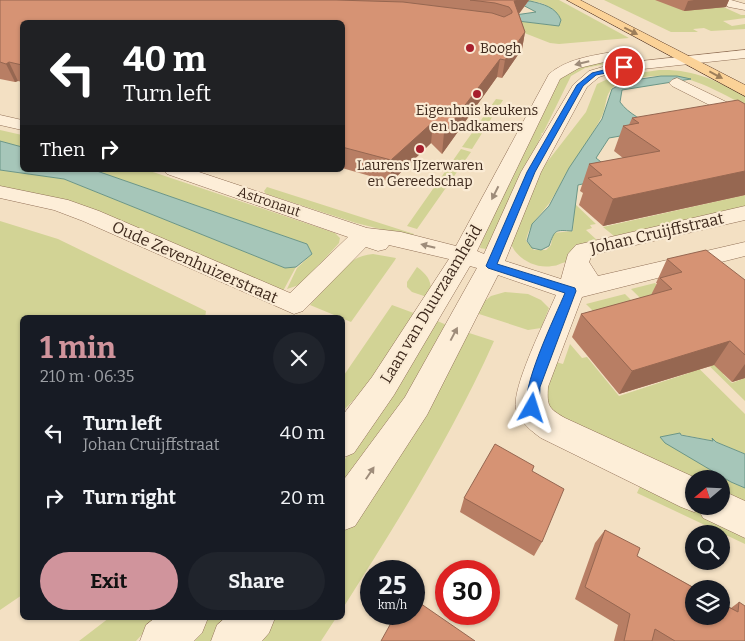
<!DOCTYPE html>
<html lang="en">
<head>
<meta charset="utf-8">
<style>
	:root { --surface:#171b24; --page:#20242c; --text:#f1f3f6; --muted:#9ea1a6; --accent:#d0949c }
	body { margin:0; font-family:Bitter,serif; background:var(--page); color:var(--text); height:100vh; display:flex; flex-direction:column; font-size:19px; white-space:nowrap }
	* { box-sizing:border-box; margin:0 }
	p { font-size:16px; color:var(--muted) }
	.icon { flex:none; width:28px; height:28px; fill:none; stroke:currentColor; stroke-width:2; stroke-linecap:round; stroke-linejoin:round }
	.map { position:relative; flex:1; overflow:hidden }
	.details { position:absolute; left:20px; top:315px; width:325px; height:305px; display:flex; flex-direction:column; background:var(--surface); border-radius:8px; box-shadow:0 1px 4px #0004 }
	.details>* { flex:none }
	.banner { position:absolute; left:20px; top:20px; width:325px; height:152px; border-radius:8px; box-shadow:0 1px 4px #0004; background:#202124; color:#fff; overflow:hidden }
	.needle { width:32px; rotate:251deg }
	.fabs { position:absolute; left:685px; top:470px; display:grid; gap:10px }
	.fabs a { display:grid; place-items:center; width:45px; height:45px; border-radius:50%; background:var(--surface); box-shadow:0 1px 4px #0004; font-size:25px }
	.speed { position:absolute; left:360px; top:560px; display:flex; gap:10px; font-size:25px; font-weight:700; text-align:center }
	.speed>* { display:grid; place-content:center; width:65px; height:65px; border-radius:50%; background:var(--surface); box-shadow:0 1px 4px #0004; line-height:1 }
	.speed small { font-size:12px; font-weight:400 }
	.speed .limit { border:8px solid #d22; background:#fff; color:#111 }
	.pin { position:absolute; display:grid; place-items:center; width:42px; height:42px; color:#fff; margin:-21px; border:2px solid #fff; border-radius:50%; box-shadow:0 1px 5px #0007 }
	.me { position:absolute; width:55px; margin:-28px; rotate:6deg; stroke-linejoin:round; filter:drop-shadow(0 0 4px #0008) }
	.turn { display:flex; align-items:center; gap:18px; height:105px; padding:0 20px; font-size:22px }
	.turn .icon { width:65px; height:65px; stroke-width:2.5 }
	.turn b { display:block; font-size:35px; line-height:42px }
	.then { display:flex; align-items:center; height:48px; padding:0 20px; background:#0003; gap:10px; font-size:19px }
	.round { display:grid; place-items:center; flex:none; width:52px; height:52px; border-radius:26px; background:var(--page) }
	.headline { display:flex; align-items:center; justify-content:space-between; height:85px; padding:0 20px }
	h1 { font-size:30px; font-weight:700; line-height:38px; color:var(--accent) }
	.primary-button { display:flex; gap:10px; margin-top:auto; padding:10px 20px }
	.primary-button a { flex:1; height:58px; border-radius:30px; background:var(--accent); color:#111; font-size:20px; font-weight:700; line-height:58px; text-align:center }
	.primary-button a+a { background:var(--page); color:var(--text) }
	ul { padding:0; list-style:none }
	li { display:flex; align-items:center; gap:15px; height:65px; padding:0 20px }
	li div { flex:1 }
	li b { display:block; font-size:19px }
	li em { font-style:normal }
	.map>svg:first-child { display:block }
	.green { fill:#d2d395 }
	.water { fill:#a6c6b9; stroke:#6b9687 }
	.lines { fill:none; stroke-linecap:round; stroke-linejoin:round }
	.minor-casing { stroke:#917057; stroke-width:1 }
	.major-casing { stroke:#5e3e2b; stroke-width:1 }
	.minor { fill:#fdeed8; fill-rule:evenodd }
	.major { fill:#fbd297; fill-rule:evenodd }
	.wall { fill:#b87e64 }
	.shaded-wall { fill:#966751 }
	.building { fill:#d69374; stroke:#966751 }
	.oneway { fill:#9d7e5a }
	.oneway2 { fill:#9e8c7a }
	.route { fill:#1a73e8; stroke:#114b97 }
	.poi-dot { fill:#a71f2d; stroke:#faebd4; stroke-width:2 }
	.labels { text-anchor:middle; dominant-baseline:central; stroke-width:4.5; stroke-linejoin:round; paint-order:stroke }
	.far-poi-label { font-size:14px; fill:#3f2a1d; stroke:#faebd4 }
	.far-street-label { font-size:14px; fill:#3f2a1d; stroke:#faebd4 }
	.street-label { font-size:16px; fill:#3f2a1d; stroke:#faebd4 }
</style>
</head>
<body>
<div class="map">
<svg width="745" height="641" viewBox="0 0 745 641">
	<rect width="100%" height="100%" fill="#f3e0c3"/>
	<!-- green -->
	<path class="green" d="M513,0H559L629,38L559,44L550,43L509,27L512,20L559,26L561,20C554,8 543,1 528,1C522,1 519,3 513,0Z
		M604,0H675L691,10H697L708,0L741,15H745V18L723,21L732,26L745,24V29L711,31L704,28L693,29L698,32H671Z
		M599,61L605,64L585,68L571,76L543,133H541L542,134L498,231L486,249L480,248L482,236L556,84L564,73Z
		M659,70C694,69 715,80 745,96V105C701,83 681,69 633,79C626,81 614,83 610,91C605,98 606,108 602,116C594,132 582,149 572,164C564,175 560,186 553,197C544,214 530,220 526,241L534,250H546L551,245L553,233L573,231L574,203L596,224L590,225L592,228L586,230L598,241L567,262C562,262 558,266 552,266C536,269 517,259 511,244L521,212L544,166L586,112L597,84L612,77Z
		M496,99L503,100L472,149L462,147Z
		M0,130L22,135V147L0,141Z
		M461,149L471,152L417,229L407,226Z
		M0,170L64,179L285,268L296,267L283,291L0,187Z
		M94,170H146L156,173L335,233L340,238L339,243L302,284L287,289L297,268L312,254L307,244Z
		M267,187L414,234L412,237L356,223L266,194L264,191Z
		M745,195V207L614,236L603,227Z
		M0,221L58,239L206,311L205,318H22V595L0,610Z
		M373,254L396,258L395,260L351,322L310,305C327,286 344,256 373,254Z
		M417,267C429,276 433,283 430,298L412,292L407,287V282Z
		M655,283L745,367L723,374L732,383L745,378V401L631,289Z
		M505,292L528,294L541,300L549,308L541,328L528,330L476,313L483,299L486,300L491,296Z
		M625,294L649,318L603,321L586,304Z
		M392,305L419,315L372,381L343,411L342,378Z
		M435,320L449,326L430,359L343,493V462L389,395Z
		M659,329L745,414V454L714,441L679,434L660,437L731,482L745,488V508L721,497V479H694L550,411L544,396L556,362L563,364L570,344L582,358L587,357L619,396L689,373Z
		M466,332L494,341C452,435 398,521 343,608V531L374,490Z
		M641,484L745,534V544L637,493Z
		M109,618H157L136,641H79Z
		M206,618H240L216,641H183Z
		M274,618H336L321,641H253Z"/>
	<!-- water -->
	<path class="water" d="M530,1C543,4 556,7 561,20L559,26L460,14L508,16L536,12L517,2Z
		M661,76H677L691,79L622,90L620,102C629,115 644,119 654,130L609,138L596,158L619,176L578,185L572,231C555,230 555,229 549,246L541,250L532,248L527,241L532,224L549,206L569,168L602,119L612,89L627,81Z
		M0,141L22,147V170H94L307,244L312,254L296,267L285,268L64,179L0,170Z
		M680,433L681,435L713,441L712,438L716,442L745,454V488L731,482L665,443L660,437Z"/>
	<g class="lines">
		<!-- minor casing -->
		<g class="minor-casing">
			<path id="minor" d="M717,0H731L745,4V10L729,7Z
				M745,50V58L615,72L599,77L587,87L541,172L505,261L561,279L568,254L576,245L745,206V220L592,255L589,262L598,276L745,242V256L582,297L548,387C547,406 548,408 565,418L698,479H694V506H721V490L745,501V538L703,518L699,510L694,512L681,507L541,438C531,431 520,422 516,409C511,388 547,317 556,295L498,275L427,415L355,526L342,531V482L405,397L477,268L470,266L394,395L354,453L342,458V416L372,377L449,259L389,245L386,249L378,251L366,247L303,311L294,314L83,221L54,210L0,198V186L68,200L99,211L290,293L348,237L167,174L164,170H193L367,228L401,232L456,246L549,74C567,59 590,56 612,52L617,53L619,56L617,59L579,68L560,79L477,251L484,254L521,172L573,85L589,71L613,64Z
				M677,78L745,111V123L672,86L669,83L672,80Z
				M0,115L22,120V130L0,125Z
				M155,618H208L202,633L194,641H140L146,625Z
				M225,618H275L269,633L262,641H211L217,625Z"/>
		</g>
		<!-- major casing -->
		<g class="major-casing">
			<path id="major" d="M567,0H580L745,85V96Z"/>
		</g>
		<!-- minor -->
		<use href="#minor" class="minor"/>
		<!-- major -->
		<use href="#major" class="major"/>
	</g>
	<!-- wall -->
	<path class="wall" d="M0,0H529L519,14L525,32L522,49L502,78L497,77L442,154L431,143L391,182L342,168V22H22V82L18,81L15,82L0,79Z
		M655,0H729L726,7L684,11Z
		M745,104V195L603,226L579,205L583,193L580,191L589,164L623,158L614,151L623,126L629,125L632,118Z
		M667,259L745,280V378L732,382L714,365L619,394L572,337L581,314L651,295L657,283H656Z
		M532,471L542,542L534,556L460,512L464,498Z
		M605,530L637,556L731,608L739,602L745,641H614L618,625L575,599L595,543Z"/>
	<!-- shaded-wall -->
	<path class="shaded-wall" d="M520,0H529L517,16L514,1Z
		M694,0H729L726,7L684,11L688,1Z
		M525,32L522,49L502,78L505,60Z
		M500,59L497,77L442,154L444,133Z
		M9,62L18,81L15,82L6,64Z
		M433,122L431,143L391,182V160Z
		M745,171V195L603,226L613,199Z
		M730,341L714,365L619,394L632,371Z
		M745,364V378L732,382Z"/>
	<!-- building -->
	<path class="building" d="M0,0H336L403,2L492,13L504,17L512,13V11L509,7L495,3L470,0H520L514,1L525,32L505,60L500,59L444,133L433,122L391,160L342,147V22H22V65L9,62L6,64L0,62Z
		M738,100L745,104V171L613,199L588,178L602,175L589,164L660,151L623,126L639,123L632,118Z
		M706,250L745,280V355L730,341L632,371L581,314L672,289L660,278L682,272L667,259Z
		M495,444L534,466L532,471L564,489L542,542L464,498Z
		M605,530L640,548L637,556L696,589H694V616H721V603L738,612L739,602L745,606V641H675L655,629L652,641H624L630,614L585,587Z
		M414,599L475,641H381L396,614H414Z"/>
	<!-- one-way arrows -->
	<defs><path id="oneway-solid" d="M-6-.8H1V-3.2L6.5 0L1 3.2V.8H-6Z" transform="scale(1.25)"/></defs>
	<g class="oneway">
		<use href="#oneway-solid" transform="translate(631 31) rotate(27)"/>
		<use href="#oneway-solid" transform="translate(716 75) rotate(28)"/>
	</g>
	<g class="oneway2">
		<use href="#oneway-solid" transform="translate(582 63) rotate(166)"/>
		<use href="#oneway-solid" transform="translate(495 193) rotate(117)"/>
		<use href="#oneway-solid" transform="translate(428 246) rotate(-166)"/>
		<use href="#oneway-solid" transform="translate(454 334) rotate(-62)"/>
		<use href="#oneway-solid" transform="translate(370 473) rotate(-56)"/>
	</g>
	<!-- route -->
	<path class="route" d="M624,65L626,69L596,75L583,86L535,172L497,264L575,288L576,291L540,387L539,408L537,411L532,413L528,411C518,392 556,315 565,293L488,268L486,266L527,172L577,85L592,73Z"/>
	<!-- markers -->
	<g class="poi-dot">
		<circle cx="470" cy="48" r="5"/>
		<circle cx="477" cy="94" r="5"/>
		<circle cx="420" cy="149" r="5"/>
	</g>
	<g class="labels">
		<!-- far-poi labels -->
		<g class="far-poi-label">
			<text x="480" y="48" text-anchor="start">Boogh</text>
			<text x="477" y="110">Eigenhuis keukens<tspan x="477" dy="16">en badkamers</tspan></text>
			<text x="420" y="165">Laurens IJzerwaren<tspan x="420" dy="16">en Gereedschap</tspan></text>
		</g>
		<!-- far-street labels -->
		<g class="far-street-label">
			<text transform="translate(269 202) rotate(19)">Astronaut</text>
		</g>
		<!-- street labels -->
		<g class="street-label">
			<text transform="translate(657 233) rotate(-13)">Johan Cruijffstraat</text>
			<text transform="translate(195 262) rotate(24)">Oude Zevenhuizerstraat</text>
			<text transform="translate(431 304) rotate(-59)">Laan van Duurzaamheid</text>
		</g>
	</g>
</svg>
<div class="fabs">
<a><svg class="needle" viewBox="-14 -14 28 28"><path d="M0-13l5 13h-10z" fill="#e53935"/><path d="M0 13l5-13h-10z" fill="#9ea1a6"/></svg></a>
<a><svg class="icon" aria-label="search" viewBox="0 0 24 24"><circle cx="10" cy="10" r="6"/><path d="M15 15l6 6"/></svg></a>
<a><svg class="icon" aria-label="layers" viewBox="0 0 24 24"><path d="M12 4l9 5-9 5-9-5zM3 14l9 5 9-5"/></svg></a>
</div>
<div class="speed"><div>25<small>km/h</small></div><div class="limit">30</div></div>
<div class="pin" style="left:624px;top:67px;background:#d93025"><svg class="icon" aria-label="arrive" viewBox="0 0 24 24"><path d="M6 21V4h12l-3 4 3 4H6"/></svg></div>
<svg class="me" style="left:532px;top:408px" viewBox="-20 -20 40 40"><path d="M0-17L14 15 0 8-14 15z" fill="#1a73e8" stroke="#fff" stroke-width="4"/></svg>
<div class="banner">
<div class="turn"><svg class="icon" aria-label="left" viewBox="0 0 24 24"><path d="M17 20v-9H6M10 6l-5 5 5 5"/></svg><div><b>40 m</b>Turn left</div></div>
<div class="then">Then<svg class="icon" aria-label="right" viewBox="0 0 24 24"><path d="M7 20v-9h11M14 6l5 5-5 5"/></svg></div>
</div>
<section class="details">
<div class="headline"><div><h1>1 min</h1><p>210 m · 06:35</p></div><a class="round"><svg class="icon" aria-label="close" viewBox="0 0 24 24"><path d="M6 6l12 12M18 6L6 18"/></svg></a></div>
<ul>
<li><svg class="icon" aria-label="left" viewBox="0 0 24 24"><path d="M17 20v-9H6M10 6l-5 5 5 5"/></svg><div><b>Turn left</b><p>Johan Cruijffstraat</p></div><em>40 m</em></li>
<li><svg class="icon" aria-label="right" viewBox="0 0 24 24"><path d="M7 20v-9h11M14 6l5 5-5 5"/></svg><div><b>Turn right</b></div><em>20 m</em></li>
</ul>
<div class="primary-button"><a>Exit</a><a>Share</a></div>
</section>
</div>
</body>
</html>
